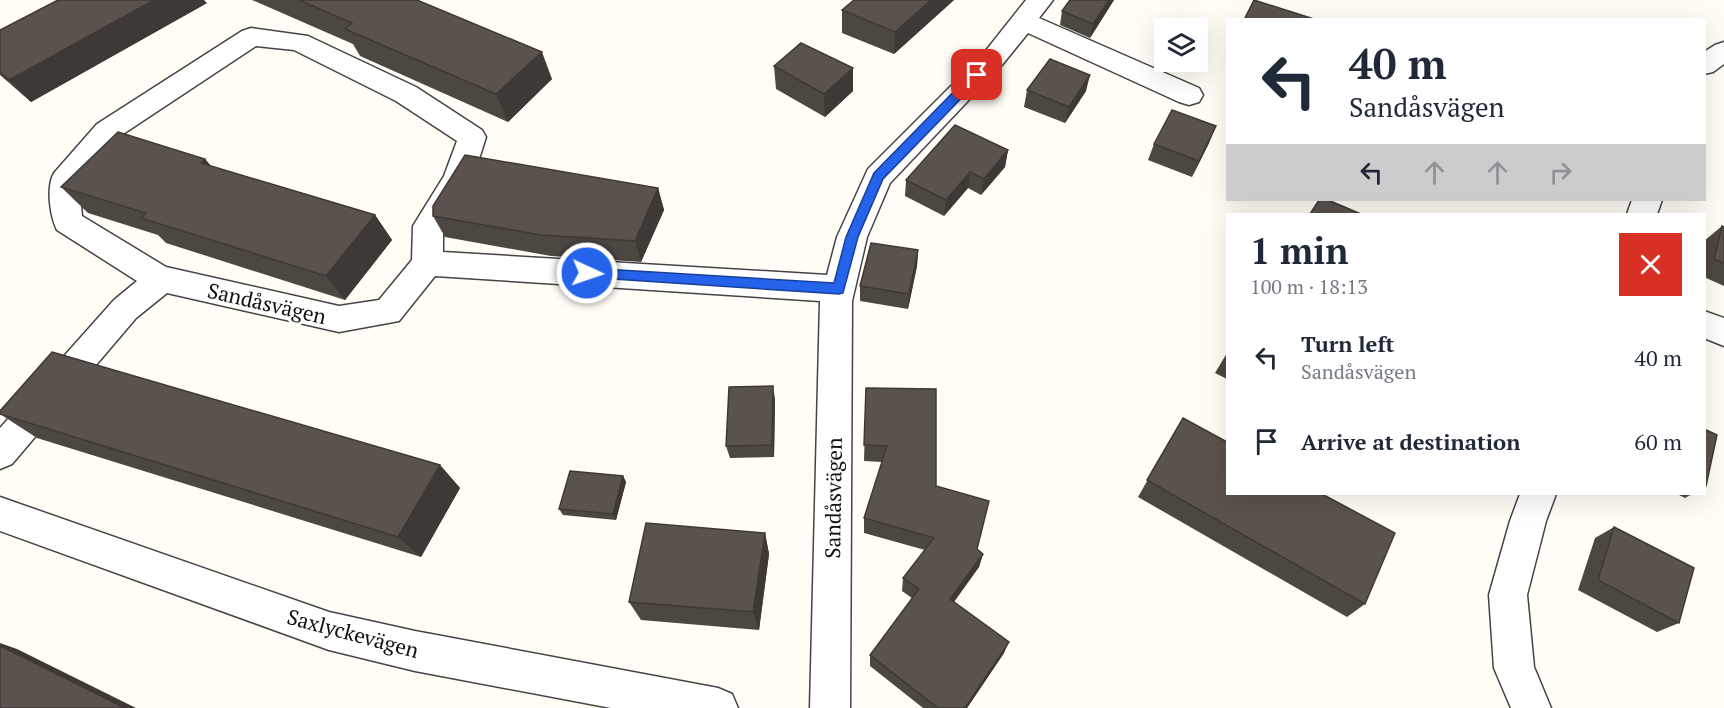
<!DOCTYPE html>
<html lang="en">
<head>
<meta charset="utf-8">
<style>
	:root { --surface:#fff; --page:#f6f6f7; --text:#1f2937; --muted:#747a83 }
	body { margin:0; font-family:"PT Serif",serif; background:var(--page); color:var(--text); height:100vh; display:flex; flex-direction:column; font-size:22px; white-space:nowrap }
	* { box-sizing:border-box; margin:0 }
	p { font-size:20px; color:var(--muted) }
	.icon { flex:none; width:33px; height:33px; fill:none; stroke:currentColor; stroke-width:2; stroke-linecap:round; stroke-linejoin:round }
	.map { position:relative; flex:1; overflow:hidden }
	.drawer { position:absolute; left:1226px; top:213px; width:480px; height:282px; display:flex; flex-direction:column; background:var(--surface); border-radius:0px; box-shadow:0 6px 24px #0002 }
	.drawer>* { flex:none }
	.hud { position:absolute; left:1226px; top:18px; width:480px; height:183px; border-radius:0px; box-shadow:0 6px 24px #0002; background:#fff; color:var(--text); overflow:hidden }
	.fabs { position:absolute; left:1154px; top:18px; display:grid; gap:12px }
	.fabs a { display:grid; place-items:center; width:54px; height:54px; border-radius:0px; background:var(--surface); box-shadow:0 6px 24px #0002; font-size:30px }
	.pin { position:absolute; display:grid; place-items:center; width:51px; height:51px; color:#fff; margin:-26px; border-radius:12px; box-shadow:0 3px 9px #0006 }
	.me { position:absolute; width:66px; margin:-33px; rotate:93deg; stroke-linejoin:round; filter:drop-shadow(0 0 4px #0008) }
	.turn { display:flex; align-items:center; gap:21px; height:126px; padding:0 24px; font-size:27px }
	.turn .icon { width:78px; height:78px; stroke-width:2.5 }
	.turn b { display:block; font-size:42px; line-height:51px }
	.lanes { display:flex; align-items:center; height:57px; padding:0 24px; background:#0003; justify-content:center; gap:30px; direction:ltr }
	.lanes .off { opacity:.35 }
	.round { display:grid; place-items:center; flex:none; width:63px; height:63px; border-radius:0px; background:var(--page) }
	.headline { display:flex; align-items:center; justify-content:space-between; height:102px; padding:0 24px }
	h1 { font-size:36px; font-weight:700; line-height:45px }
	ul { padding:0; list-style:none }
	li { display:flex; align-items:center; gap:18px; height:84px; padding:0 24px }
	li div { flex:1 }
	li b { display:block; font-size:22px }
	li em { font-style:normal }
	.map>svg:first-child { display:block }
	.lines { fill:none; stroke-linecap:round; stroke-linejoin:round }
	.minor-casing { stroke:#444; stroke-width:3 }
	.minor { fill:#fff; fill-rule:evenodd }
	.wall { fill:#4d4742 }
	.shaded-wall { fill:#3f3936 }
	.building { fill:#5a524d; stroke:#3f3936; stroke-width:1.5 }
	.route { fill:#2563eb; stroke:#184099; stroke-width:1.5 }
	.labels { text-anchor:middle; dominant-baseline:central; stroke-width:6; stroke-linejoin:round; paint-order:stroke }
	.street-label { font-size:21px; fill:#111; stroke:#fff }
</style>
</head>
<body>
<div class="map">
<svg width="1724" height="708" viewBox="0 0 1724 708">
	<rect width="100%" height="100%" fill="#fffdf5"/>
	<g class="lines">
		<!-- minor casing -->
		<g class="minor-casing">
			<path id="minor" d="M1026,0H1053L1039,18L1199,88L1203,95L1199,102L1189,105L1179,102L1028,33L1002,65L890,183L867,237L852,301L850,708H810L820,301L435,276L399,321L339,332L167,293L136,318L12,464L0,469V428L114,300L137,281L57,230C50,216 46,187 54,173L97,124L242,31L251,28L308,36L416,87L482,130L486,137L473,178L443,227V252L827,275L837,237L868,169L984,53ZM256,46L294,50L396,101L457,141L444,176L413,226L412,260L379,300L339,306L166,267L82,216L79,183L117,138Z
				M1724,42V64L1713,72L1704,74V52L1715,45Z
				M1632,200H1662L1657,214H1627Z
				M1704,311L1724,318V346L1704,338Z
				M1520,494H1556L1546,521L1527,595L1534,667L1551,708H1511L1494,668L1489,595L1510,521Z
				M0,497L329,612L415,631L718,688L732,694L738,708H611L415,671L329,650L0,531Z"/>
		</g>
		<!-- minor -->
		<use href="#minor" class="minor"/>
	</g>
	<!-- wall -->
	<path class="wall" d="M252,0H417L552,79L508,122L360,56L353,44Z
		M954,0L894,54L842,33V10Z
		M1070,0H1114L1090,38L1060,25L1062,11Z
		M207,3L31,102L0,75V30Z
		M774,66L853,68V91L825,117L776,89Z
		M1027,90L1086,91L1065,123L1024,107Z
		M1209,143L1192,177L1148,160L1154,144Z
		M1008,150L1005,167L981,195L968,188L944,216L905,196L906,180Z
		M205,159L211,166L375,215L392,240L345,300L166,243L158,235L88,213L61,187Z
		M658,188L664,210L641,262L551,256L445,237L433,216Z
		M1722,226L1724,227V286L1704,277V241Z
		M918,250L917,266L908,309L860,301V286Z
		M1227,353V379L1215,373Z
		M866,388L936,486L977,549L983,554L979,567L954,602L1004,653L967,708H923L870,666V655L912,598L902,591L903,578L925,550L864,533V518L882,462L864,461Z
		M775,399L774,457L730,458L726,446Z
		M0,411L440,465L460,488L421,557L37,438L0,414Z
		M1183,418L1365,604L1347,617L1138,497Z
		M623,476L626,482L616,520L563,515L559,509Z
		M1677,494H1692L1685,498Z
		M1614,527L1679,623L1657,632L1578,590L1595,538Z
		M765,533L769,554L759,630L641,620L629,602Z"/>
	<!-- shaded-wall -->
	<path class="shaded-wall" d="M154,0H204L207,3L31,102L9,80Z
		M931,0H954L894,54L895,32Z
		M1109,0H1114L1090,38L1093,24Z
		M542,52L552,79L508,122L496,94Z
		M853,68V91L825,117L824,94Z
		M1090,75L1086,91L1065,123L1069,107Z
		M1216,126L1209,143L1192,177L1199,161Z
		M1008,150L1005,167L981,195L984,179Z
		M205,159L227,185L201,163Z
		M970,172L968,188L944,216L946,200Z
		M658,188L664,210L641,262L635,241Z
		M375,215L392,240L345,300L326,276Z
		M918,250L917,266L908,309L909,294Z
		M773,386L775,399L774,457L772,445Z
		M440,465L460,488L421,557L398,537Z
		M623,476L626,482L616,520L613,514Z
		M765,533L769,554L759,630L753,612Z
		M983,554L979,567L947,611L950,599Z
		M1009,642L1004,653L967,708H965Z
		M0,643L17,649L136,708H125L0,646Z"/>
	<!-- building -->
	<path class="building" d="M58,0H154L9,80L0,72V30Z
		M299,0H417L542,52L496,94L345,29L352,23Z
		M854,0H931L895,32L842,10Z
		M1070,0H1109L1093,24L1062,11Z
		M1254,0L1314,19L1244,20Z
		M801,43L853,68L824,94L774,66Z
		M1050,59L1090,75L1069,107L1027,90Z
		M1172,110L1216,126L1199,161L1154,144Z
		M955,125L1008,150L984,179L970,172L946,200L906,180Z
		M118,132L205,159L201,163L375,215L326,276L141,218L146,213L61,187Z
		M465,155L658,188L635,241L541,235L433,216V206Z
		M1319,200H1328L1361,214H1310Z
		M1722,226L1724,227V263L1714,259Z
		M871,243L918,250L909,294L860,286Z
		M52,352L440,465L398,537L0,414V411Z
		M773,386L772,445L726,446L729,387Z
		M866,388L936,389V486L989,501L977,549L983,554L950,599L1009,642L965,708H938L870,655L919,589L903,578L934,538L864,518L887,446L864,445Z
		M1183,418L1227,442V494H1322L1395,533L1365,604L1147,480Z
		M1704,429L1717,435L1706,486L1704,485Z
		M570,471L623,476L613,514L559,509Z
		M646,523L765,533L753,612L629,602Z
		M1614,527L1694,568L1679,623L1598,580Z
		M0,646L125,708H0Z"/>
	<!-- route -->
	<path class="route" d="M977,71L982,75L981,78L883,179L858,237L843,293L839,294L583,277L581,273L583,269L587,268L834,283L846,237L874,173L973,72Z"/>
	<g class="labels">
		<!-- street labels -->
		<g class="street-label">
			<text transform="translate(267 303) rotate(13)">Sandåsvägen</text>
			<text transform="translate(833 498) rotate(-89)">Sandåsvägen</text>
			<text transform="translate(353 633) rotate(15)">Saxlyckevägen</text>
		</g>
	</g>
</svg>
<div class="fabs">
<a><svg class="icon" aria-label="layers" viewBox="0 0 24 24"><path d="M12 4l9 5-9 5-9-5zM3 14l9 5 9-5"/></svg></a>
</div>
<div class="pin" style="left:977px;top:75px;background:#d93025"><svg class="icon" aria-label="arrive" viewBox="0 0 24 24"><path d="M6 21V4h12l-3 4 3 4H6"/></svg></div>
<svg class="me" style="left:587px;top:273px" viewBox="-20 -20 40 40"><circle r="17" fill="#2563eb" stroke="#fff" stroke-width="3"/><path d="M0-11L8 9 0 5-8 9z" fill="#fff"/></svg>
<div class="hud">
<div class="turn"><svg class="icon" aria-label="left" viewBox="0 0 24 24"><path d="M17 20v-9H6M10 6l-5 5 5 5"/></svg><div><b>40 m</b>Sandåsvägen</div></div>
<div class="lanes"><svg class="icon" aria-label="left" viewBox="0 0 24 24"><path d="M17 20v-9H6M10 6l-5 5 5 5"/></svg><svg class="icon off" aria-label="ahead" viewBox="0 0 24 24"><path d="M12 20V5M6 11l6-6 6 6"/></svg><svg class="icon off" aria-label="ahead" viewBox="0 0 24 24"><path d="M12 20V5M6 11l6-6 6 6"/></svg><svg class="icon off" aria-label="right" viewBox="0 0 24 24"><path d="M7 20v-9h11M14 6l5 5-5 5"/></svg></div>
</div>
<section class="drawer">
<div class="headline"><div><h1>1 min</h1><p>100 m · 18:13</p></div><a class="round" style="background:#d93025;color:#fff"><svg class="icon" aria-label="close" viewBox="0 0 24 24"><path d="M6 6l12 12M18 6L6 18"/></svg></a></div>
<ul>
<li><svg class="icon" aria-label="left" viewBox="0 0 24 24"><path d="M17 20v-9H6M10 6l-5 5 5 5"/></svg><div><b>Turn left</b><p>Sandåsvägen</p></div><em>40 m</em></li>
<li><svg class="icon" aria-label="arrive" viewBox="0 0 24 24"><path d="M6 21V4h12l-3 4 3 4H6"/></svg><div><b>Arrive at destination</b></div><em>60 m</em></li>
</ul>
</section>
</div>
</body>
</html>
